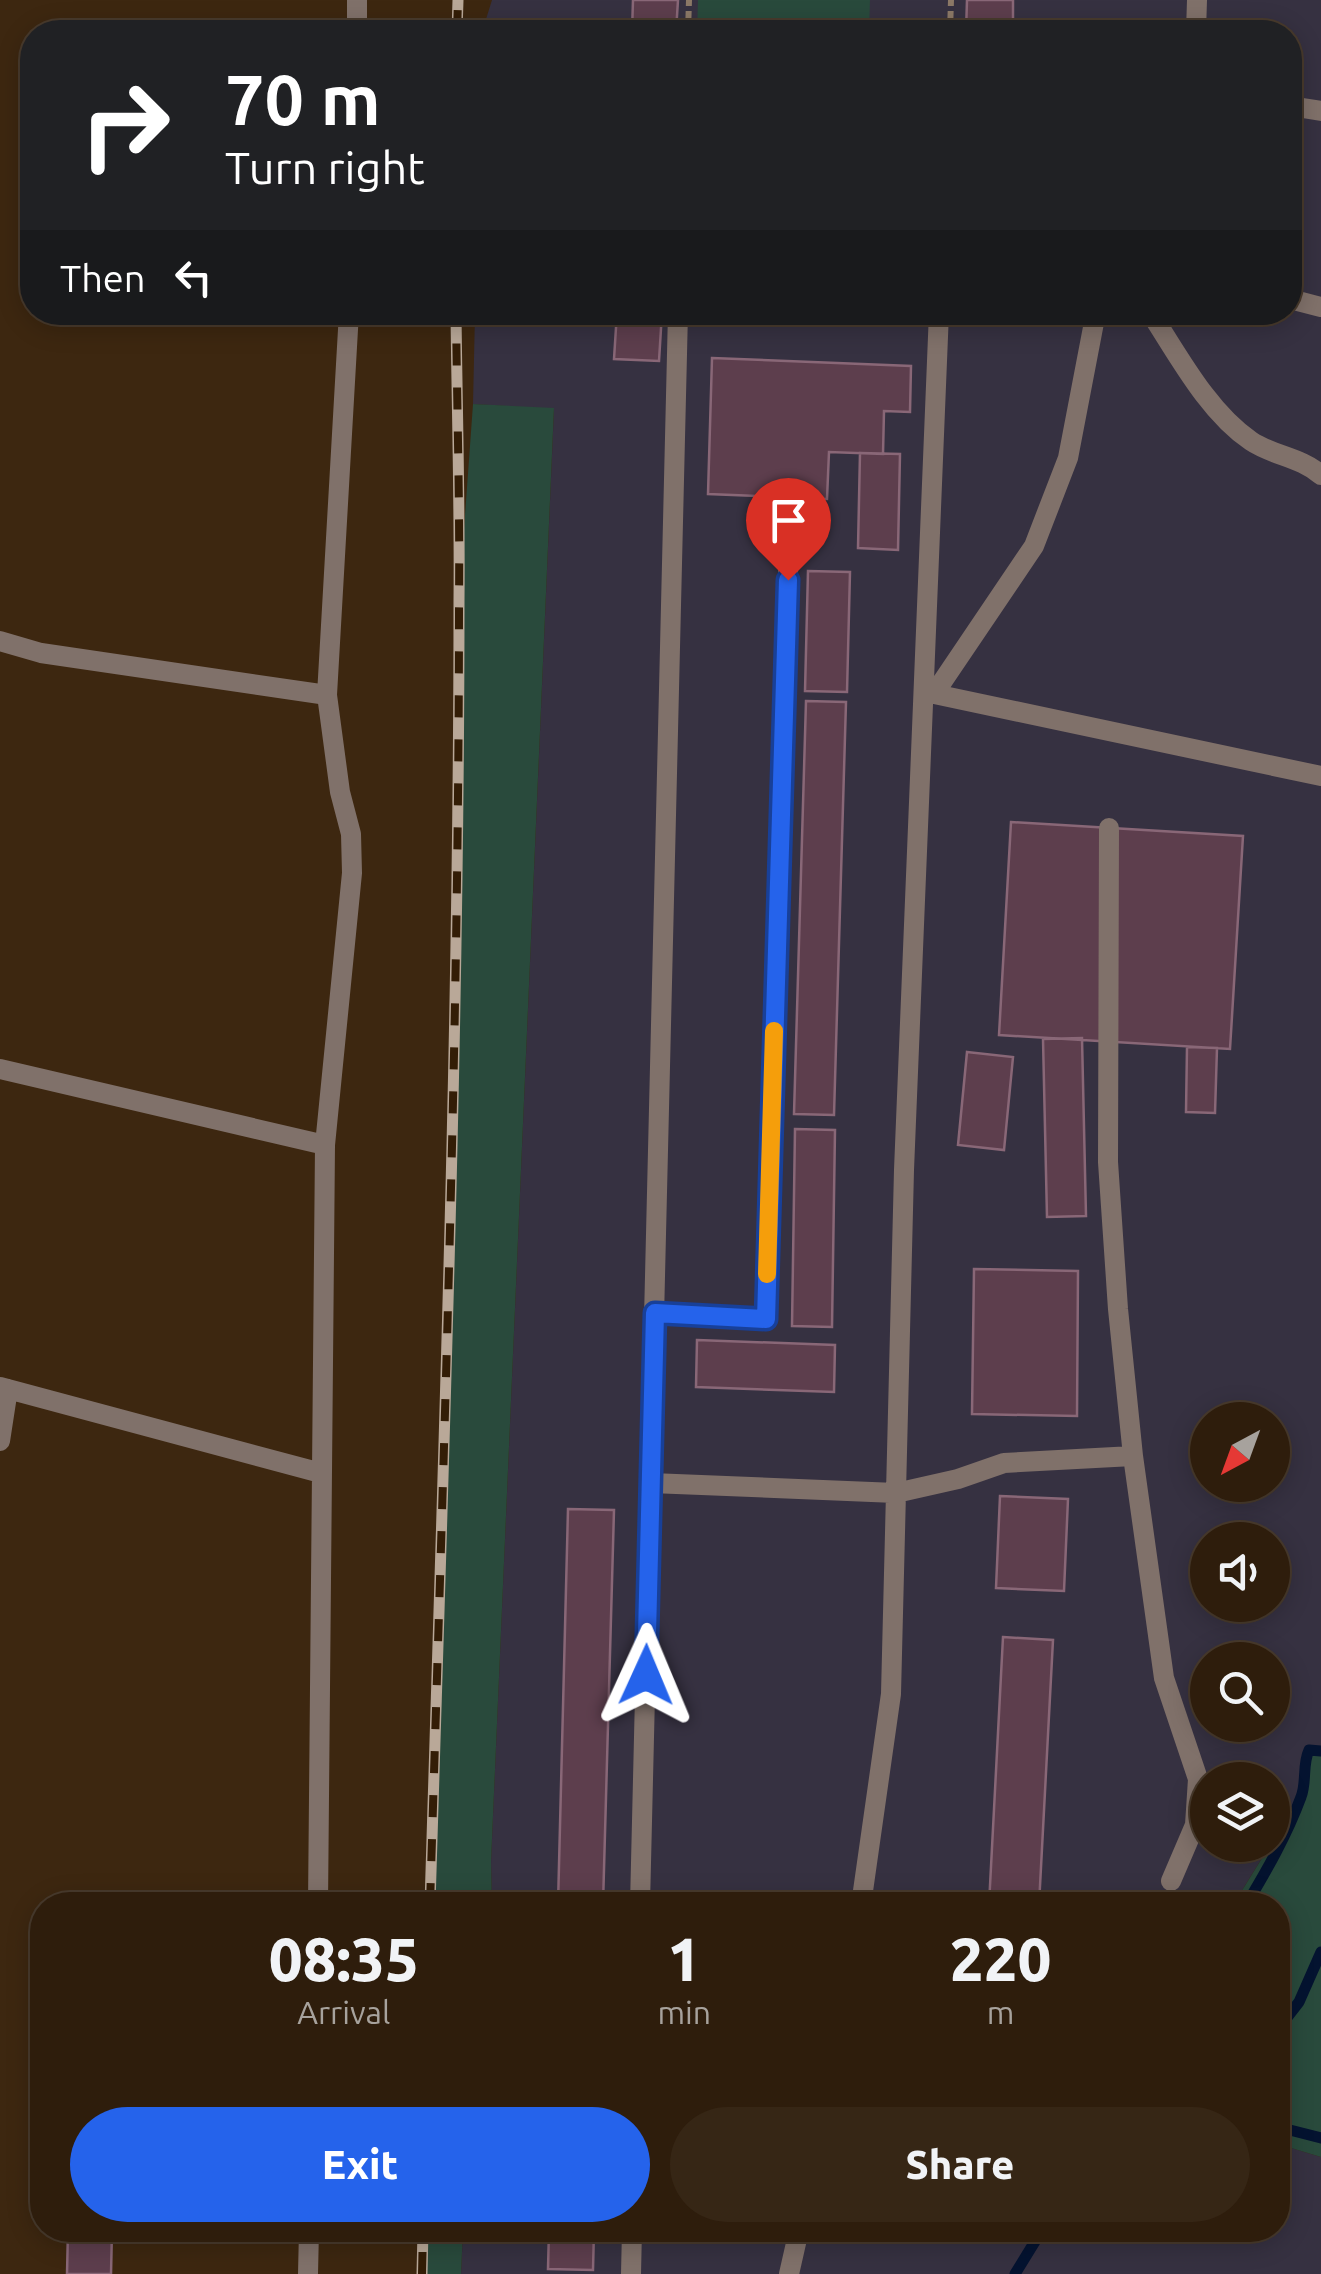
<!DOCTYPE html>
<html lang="en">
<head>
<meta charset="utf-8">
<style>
	:root { --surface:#2e1d0c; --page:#362615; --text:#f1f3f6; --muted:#a7a29d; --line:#493b2d; --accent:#2563eb }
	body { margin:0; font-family:Ubuntu,sans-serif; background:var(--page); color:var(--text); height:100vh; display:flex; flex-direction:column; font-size:38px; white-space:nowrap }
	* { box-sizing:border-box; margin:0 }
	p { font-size:32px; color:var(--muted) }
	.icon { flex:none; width:55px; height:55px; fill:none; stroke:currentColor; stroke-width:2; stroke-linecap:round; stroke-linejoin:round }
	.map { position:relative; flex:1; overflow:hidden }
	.side { position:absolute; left:30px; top:1892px; width:1260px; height:350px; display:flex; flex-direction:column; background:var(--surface); border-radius:40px; box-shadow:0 5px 25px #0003,0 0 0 2px var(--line) }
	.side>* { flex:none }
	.banner { position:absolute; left:20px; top:20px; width:1282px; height:305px; border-radius:40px; box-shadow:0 5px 25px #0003,0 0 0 2px var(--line); background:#202124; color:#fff; overflow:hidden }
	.needle { width:65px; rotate:221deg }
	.controls { position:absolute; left:1190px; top:1402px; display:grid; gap:20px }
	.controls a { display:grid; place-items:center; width:100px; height:100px; border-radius:50%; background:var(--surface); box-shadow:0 5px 25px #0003,0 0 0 2px var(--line); font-size:50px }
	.pin { position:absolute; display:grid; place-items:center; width:85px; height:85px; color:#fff; margin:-102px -42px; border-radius:50% 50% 50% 0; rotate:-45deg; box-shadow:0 0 10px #0007 }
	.pin .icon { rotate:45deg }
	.me { position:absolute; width:110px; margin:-55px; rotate:1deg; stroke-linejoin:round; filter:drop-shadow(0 0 8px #0008) }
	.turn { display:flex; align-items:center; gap:35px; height:210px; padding:0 40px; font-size:45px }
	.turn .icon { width:130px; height:130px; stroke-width:2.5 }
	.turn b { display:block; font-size:70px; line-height:85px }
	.then { display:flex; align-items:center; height:95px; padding:0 40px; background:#0003; gap:20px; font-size:38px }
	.eta { display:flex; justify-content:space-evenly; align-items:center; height:170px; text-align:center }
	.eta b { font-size:60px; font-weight:800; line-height:70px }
	.action { display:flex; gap:20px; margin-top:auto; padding:20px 40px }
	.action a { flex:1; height:115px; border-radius:60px; background:var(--accent); color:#fff; font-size:40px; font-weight:800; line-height:115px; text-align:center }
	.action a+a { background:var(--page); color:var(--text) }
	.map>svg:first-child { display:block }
	.industrial { fill:#363141; fill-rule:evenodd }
	.green { fill:#294a3c }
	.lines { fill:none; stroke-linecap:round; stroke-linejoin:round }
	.stream { stroke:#041330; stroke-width:11 }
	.building { fill:#5d3e4d; stroke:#896777; stroke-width:2.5 }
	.path { stroke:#8c7967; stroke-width:6; stroke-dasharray:8 5; stroke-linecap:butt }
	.lane { stroke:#80716a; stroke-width:20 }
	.street { stroke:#80716a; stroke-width:20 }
	.rail-casing { stroke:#b9a898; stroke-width:11 }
	.rail { stroke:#331d06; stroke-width:8; stroke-dasharray:22; stroke-linecap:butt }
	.route-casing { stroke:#184099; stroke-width:25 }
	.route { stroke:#2563eb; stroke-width:18 }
	.slow { stroke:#f59e0b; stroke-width:18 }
</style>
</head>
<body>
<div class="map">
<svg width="1321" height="2274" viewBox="0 0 1321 2274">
	<rect width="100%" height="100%" fill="#3d2710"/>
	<!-- industrial -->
	<path class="industrial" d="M492,0H1321V1751L1309,1750L1303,1792L1273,1841L1272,1780H1208V1845H1270L1233,1905H492L491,1862L554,409L473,404L475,313L1290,312V32H482ZM1208,1420H1272V1485H1208ZM1208,1540H1272V1605H1208ZM1208,1660H1272V1725H1208Z
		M1278,2144L1321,2157V2274H461L463,2230H1278Z"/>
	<!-- green -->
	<path class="green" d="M698,0H870L869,32H697Z
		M473,404L554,408L491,1862L492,1905H431L449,1232L459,599Z
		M1309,1750L1321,1751V2157L1278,2144V1905H1233L1303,1792L1304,1760Z
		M423,2230H463L461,2274H422Z"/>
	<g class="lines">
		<!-- stream -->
		<path class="stream" d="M1246,1905C1267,1870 1287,1835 1301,1797C1307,1782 1302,1765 1309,1750L1321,1751
			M1278,2029L1299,2002L1321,1952
			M1278,2127L1321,2138
			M1015,2274L1042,2230"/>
	</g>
	<!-- building -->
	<path class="building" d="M633,0H678L676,32H632Z
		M967,0H1013V32H966Z
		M617,312H662L659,361L614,359Z
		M712,358L911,366L910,412L884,411L883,454L829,452L827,499L708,494Z
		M860,453L900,454L898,550L858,548Z
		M808,571L850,572L847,692L805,691Z
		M806,701L846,702L834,1115L794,1114Z
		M1011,822L1243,836L1230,1049L999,1035Z
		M1082,1038L1086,1216L1047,1217L1043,1039Z
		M1187,1047L1217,1048L1215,1113L1186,1112Z
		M967,1052L1013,1057L1004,1150L958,1145Z
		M795,1129L835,1130L832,1327L792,1326Z
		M974,1269L1078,1271L1077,1416L972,1414Z
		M697,1340L835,1345L834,1392L696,1387Z
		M1000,1496L1068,1499L1064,1591L996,1588Z
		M568,1509L614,1510L603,1905H558Z
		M1003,1637L1053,1640L1039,1905H989Z
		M68,2230H112L111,2274H67Z
		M549,2230H594L593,2270L548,2269Z"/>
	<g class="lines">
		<!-- path -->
		<path class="path" d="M688,32L689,0
			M950,32L951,0"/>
		<!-- lane -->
		<path class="lane" d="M1196,32L1197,0
			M1290,106L1321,111
			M1290,299L1321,307
			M1150,312C1178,355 1208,412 1251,441C1273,456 1301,457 1321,475
			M925,692L1321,776
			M934,694L1034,546L1068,458L1096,312
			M1109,828L1108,1162L1118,1309L1133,1456
			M655,1313L766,1319L789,541
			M651,1483L896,1493L958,1479L1004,1463L1133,1456L1164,1678L1198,1779L1195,1825L1171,1881
			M640,1905L678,312
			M861,1905L891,1694L904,1170L939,312
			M631,2274L632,2230
			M789,2274L799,2230"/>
		<!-- street -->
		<path class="street" d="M357,32V0
			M0,641L41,653L327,695
			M0,1069L325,1145
			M0,1387L321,1473
			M0,1441L8,1389
			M318,1905L325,1145L352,873L351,834L340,792L327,695L349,312
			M308,2274L309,2230"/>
		<!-- rail casing -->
		<g class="rail-casing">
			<path id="rail" d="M457,32L458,0
				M430,1905C443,1470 459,1035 459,601C460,505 457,409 456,312
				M422,2274L423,2230"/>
		</g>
		<!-- rail -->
		<use href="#rail" class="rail"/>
	</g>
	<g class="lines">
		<!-- route casing -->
		<g class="route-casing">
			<path id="route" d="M646,1675L655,1313L766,1319L788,580"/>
		</g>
		<!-- route -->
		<use href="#route" class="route"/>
		<!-- slow -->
		<path class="slow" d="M767,1274L774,1031"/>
	</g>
</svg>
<div class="controls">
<a><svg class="needle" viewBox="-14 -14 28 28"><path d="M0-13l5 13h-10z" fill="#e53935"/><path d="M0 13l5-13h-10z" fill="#a7a29d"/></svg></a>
<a><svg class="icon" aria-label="sound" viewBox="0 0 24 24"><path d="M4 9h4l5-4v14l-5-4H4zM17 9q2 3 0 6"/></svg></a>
<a><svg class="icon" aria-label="search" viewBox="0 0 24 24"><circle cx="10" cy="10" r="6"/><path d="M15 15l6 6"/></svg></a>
<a><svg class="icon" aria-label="layers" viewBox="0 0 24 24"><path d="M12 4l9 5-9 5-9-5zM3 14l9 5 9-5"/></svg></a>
</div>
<div class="pin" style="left:788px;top:580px;background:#d93025"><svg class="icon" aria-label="arrive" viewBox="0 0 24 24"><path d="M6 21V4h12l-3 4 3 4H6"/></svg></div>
<svg class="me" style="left:646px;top:1675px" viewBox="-20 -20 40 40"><path d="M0-17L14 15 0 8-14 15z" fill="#2563eb" stroke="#fff" stroke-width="4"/></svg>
<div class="banner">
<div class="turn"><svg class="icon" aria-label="right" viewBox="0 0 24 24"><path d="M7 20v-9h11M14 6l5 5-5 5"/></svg><div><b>70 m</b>Turn right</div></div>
<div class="then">Then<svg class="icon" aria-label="left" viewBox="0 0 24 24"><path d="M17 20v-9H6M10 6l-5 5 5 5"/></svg></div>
</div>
<section class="side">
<div class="eta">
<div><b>08:35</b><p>Arrival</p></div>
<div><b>1</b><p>min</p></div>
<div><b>220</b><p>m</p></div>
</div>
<div class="action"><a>Exit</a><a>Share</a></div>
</section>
</div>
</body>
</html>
